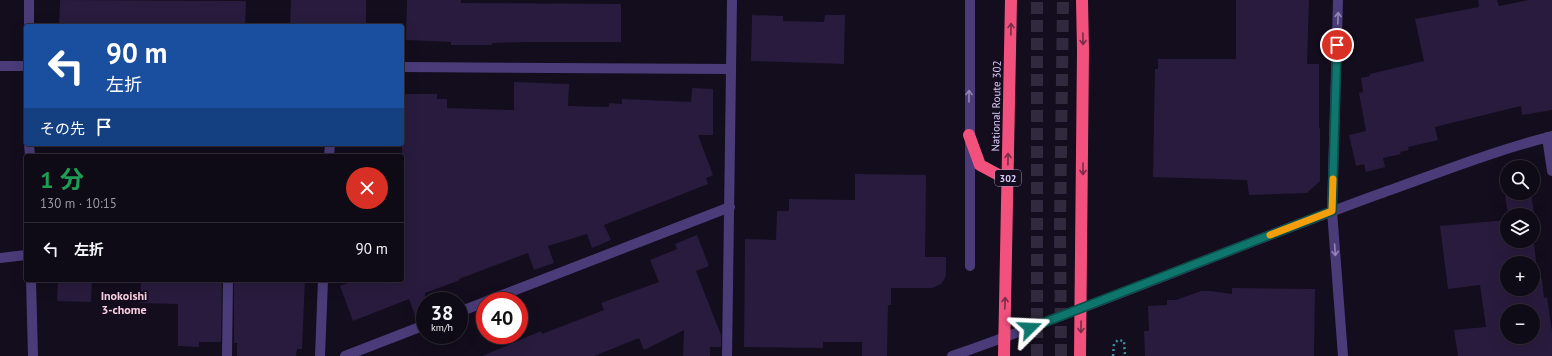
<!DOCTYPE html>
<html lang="ja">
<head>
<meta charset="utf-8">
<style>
	:root { --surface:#0e0a16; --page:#17131f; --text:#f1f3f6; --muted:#9b9aa1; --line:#2e2b35 }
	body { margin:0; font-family:"PT Sans","Noto Sans JP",sans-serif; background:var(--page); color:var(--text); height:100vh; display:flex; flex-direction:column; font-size:15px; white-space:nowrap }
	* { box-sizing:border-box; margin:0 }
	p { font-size:13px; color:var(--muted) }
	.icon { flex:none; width:22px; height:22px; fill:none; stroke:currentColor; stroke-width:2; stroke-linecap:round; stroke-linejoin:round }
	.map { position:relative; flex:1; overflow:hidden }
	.details { position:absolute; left:24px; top:154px; width:380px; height:128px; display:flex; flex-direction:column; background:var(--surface); border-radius:4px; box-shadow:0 4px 16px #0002,0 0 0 1px var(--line) }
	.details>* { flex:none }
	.top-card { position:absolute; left:24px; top:24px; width:380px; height:122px; border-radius:4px; box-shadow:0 4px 16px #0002,0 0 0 1px var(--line); background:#1a4fa0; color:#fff; overflow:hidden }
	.buttons { position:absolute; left:1500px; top:160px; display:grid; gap:8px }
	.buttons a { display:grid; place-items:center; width:40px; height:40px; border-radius:50%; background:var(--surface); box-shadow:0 4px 16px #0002,0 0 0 1px var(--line); font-size:20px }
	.speed { position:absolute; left:416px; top:292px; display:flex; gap:8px; font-size:20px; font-weight:700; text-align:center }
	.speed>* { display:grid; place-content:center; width:52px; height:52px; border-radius:50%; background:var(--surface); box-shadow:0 4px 16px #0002,0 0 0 1px var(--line); line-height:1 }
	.speed small { font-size:10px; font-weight:400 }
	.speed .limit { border:6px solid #d22; background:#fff; color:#111 }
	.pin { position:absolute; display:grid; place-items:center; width:34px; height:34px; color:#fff; margin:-17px; border:2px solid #fff; border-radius:50%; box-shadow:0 1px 4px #0007 }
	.me { position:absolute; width:44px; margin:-22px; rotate:69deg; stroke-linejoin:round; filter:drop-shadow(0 0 3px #0008) }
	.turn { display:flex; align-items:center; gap:14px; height:84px; padding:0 16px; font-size:18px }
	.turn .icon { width:52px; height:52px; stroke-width:2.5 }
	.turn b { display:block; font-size:28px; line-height:34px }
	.then { display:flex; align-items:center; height:38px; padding:0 16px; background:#0003; gap:8px; font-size:15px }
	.round { display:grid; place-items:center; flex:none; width:42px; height:42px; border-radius:21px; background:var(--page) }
	.headline { display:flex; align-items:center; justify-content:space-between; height:68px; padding:0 16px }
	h1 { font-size:24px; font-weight:700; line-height:30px; color:#1e9e55 }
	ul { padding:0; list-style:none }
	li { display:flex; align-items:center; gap:12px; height:52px; padding:0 16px; border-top:1px solid var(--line) }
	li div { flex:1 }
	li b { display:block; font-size:15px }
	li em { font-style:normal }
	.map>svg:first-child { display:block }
	.building { fill:#291b3d; fill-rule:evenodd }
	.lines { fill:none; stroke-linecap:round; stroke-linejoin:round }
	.highway-tunnel { stroke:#312a3e; stroke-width:12; stroke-dasharray:12 6; stroke-linecap:butt }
	.path { stroke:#3696a6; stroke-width:2.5; stroke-dasharray:2 3; stroke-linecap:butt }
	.minor { stroke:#4b3c79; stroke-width:10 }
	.highway { stroke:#f2517d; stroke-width:12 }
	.oneway { stroke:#9484ba }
	.oneway2 { stroke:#772c48 }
	.route-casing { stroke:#0a4d48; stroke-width:10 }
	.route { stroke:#0f766e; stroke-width:7 }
	.slow { stroke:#f59e0b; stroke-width:7 }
	.labels { text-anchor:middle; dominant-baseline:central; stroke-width:4; stroke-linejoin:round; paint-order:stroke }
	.shield { fill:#130d1d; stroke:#a093b8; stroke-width:1 }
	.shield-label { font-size:10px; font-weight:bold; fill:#dccdfb }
	.street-label { font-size:11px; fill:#dccdfb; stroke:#130d1d }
	.neighbourhood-label { font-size:12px; font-weight:bold; fill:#fbcfe2; stroke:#130d1d }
</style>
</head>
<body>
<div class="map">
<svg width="1552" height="356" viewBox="0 0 1552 356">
	<rect width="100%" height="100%" fill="#130d1d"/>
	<!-- building -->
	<path class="building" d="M60,0L246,1L245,26H59Z
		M291,0H366V26H290Z
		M407,0H461V3L621,4V42H534L492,43V45H451V42L406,40Z
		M1236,0H1309L1307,64H1319V128H1320V181L1307,193L1249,195L1247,180L1153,177L1155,69H1158V59H1236Z
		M1478,0H1497L1499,6L1528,0H1552V110L1522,115L1521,106L1435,127L1438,140L1408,147L1409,150L1400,152L1401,154L1383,158L1385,167L1366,172L1364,164L1356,166L1349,135L1366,131L1359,93L1363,92L1361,78L1370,76V74L1424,61L1415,19L1479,7Z
		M752,15L783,16V21L824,22L825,15H845L844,64L751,61Z
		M514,82L569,84L568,106L609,107V103L622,104V99L691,102L692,88L713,89V135H698L713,175L706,178L708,184L604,225L611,240L592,248L587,234L548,246L554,263L534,270L528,253L459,279L460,280L425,293V319L417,321L409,299L353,321L340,286L356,280H402V94H437V99H447V108L514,110Z
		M855,174L926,175L925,257H946V275L944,280L941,284L932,288H891V305H888L887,356H862V342H823V348L744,347L745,239L776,240L777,211H789V199L855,200Z
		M1507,180V193H1531L1535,220H1533V215H1508L1503,181Z
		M1507,220V241H1533V235L1538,279H1542L1544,298L1547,297L1552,331V356H1458L1454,330L1486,327L1480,285L1448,289L1440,226ZM1507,263H1533V289H1507ZM1507,311H1533V337H1507Z
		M697,235L709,266L696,271L721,335V347H710V356H683L684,330L644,350L639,338L594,356H482L541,331L542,334L604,310L601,303L659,282L650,260L677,249L675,244Z
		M58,280H92L91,302L57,301Z
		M141,280H222L221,342H199V347L178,346V304L140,303Z
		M234,280H305L302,349H297L296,356H237V343H234Z
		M1232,288L1315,289L1314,356H1145L1144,331H1149L1148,306L1167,305V300H1176L1201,291H1210L1232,294Z"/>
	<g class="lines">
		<!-- highway-tunnel -->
		<path class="highway-tunnel" d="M1037,356V0
			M1061,356L1060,226L1063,0"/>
		<!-- path -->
		<path class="path" d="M1113,356L1114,344L1118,340L1124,341L1125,356"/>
		<!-- minor -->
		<path class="minor" d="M970,0V266
			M1338,0L1332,211L1343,356
			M29,26V0
			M0,66H26
			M402,67L731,69
			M1547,137L1552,171
			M29,144L30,156
			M329,156L330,144
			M0,258L26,255
			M31,280L33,356
			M487,301L730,207
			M459,312L485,302
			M227,356L228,280
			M320,356L323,280
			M345,356L425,325
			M727,356L732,0
			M952,356C1096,306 1236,246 1379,194C1436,174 1493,151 1552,136"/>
		<!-- highway -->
		<path class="highway" d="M969,135L980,165L1008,180
			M1004,356L1011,0
			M1080,356L1083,50L1082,0"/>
	</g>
	<!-- one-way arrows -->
	<defs><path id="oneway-shaft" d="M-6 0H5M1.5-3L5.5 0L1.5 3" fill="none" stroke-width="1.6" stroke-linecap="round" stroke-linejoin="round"/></defs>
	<g class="oneway">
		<use href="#oneway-shaft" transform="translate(1338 18) rotate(-88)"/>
		<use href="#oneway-shaft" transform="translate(969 96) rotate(-90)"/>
		<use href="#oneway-shaft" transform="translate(1335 250) rotate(86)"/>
	</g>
	<g class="oneway2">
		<use href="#oneway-shaft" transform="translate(1011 29) rotate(-89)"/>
		<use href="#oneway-shaft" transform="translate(1083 39) rotate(89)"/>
		<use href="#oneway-shaft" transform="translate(1008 159) rotate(-89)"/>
		<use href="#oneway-shaft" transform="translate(1083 169) rotate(90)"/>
		<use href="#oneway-shaft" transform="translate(1005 303) rotate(-88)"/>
		<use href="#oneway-shaft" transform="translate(1081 327) rotate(91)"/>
	</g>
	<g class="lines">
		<!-- route casing -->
		<g class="route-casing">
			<path id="route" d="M1030,328L1332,211L1337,45"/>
		</g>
		<!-- route -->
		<use href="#route" class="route"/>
		<!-- slow -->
		<path class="slow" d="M1270,235L1332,211L1333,179"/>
	</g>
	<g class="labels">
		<!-- shield labels -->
		<rect class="shield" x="995" y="170" width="26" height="16" rx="3"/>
		<g class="shield-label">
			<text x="1008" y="178">302</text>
		</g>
		<!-- street labels -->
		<g class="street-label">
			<text transform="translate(996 106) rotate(-89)">National Route 302</text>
		</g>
		<!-- neighbourhood labels -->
		<g class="neighbourhood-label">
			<text x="124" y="295">Inokoishi<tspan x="124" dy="14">3-chome</tspan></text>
		</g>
	</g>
</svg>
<div class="buttons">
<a><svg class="icon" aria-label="search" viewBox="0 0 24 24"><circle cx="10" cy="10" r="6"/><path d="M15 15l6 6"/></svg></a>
<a><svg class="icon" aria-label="layers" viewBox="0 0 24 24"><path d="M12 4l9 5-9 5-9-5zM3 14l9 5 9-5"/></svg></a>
<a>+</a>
<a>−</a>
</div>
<div class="speed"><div>38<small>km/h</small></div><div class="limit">40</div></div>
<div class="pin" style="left:1337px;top:45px;background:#d93025"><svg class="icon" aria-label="arrive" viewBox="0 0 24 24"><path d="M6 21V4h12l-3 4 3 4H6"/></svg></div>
<svg class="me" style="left:1030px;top:328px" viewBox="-20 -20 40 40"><path d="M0-17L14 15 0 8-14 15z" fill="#0f766e" stroke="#fff" stroke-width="4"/></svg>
<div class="top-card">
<div class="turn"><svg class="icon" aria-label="left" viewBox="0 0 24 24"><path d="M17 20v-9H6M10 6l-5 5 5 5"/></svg><div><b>90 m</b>左折</div></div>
<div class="then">その先<svg class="icon" aria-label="arrive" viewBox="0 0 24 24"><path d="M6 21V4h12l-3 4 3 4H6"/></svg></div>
</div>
<section class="details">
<div class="headline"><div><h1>1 分</h1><p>130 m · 10:15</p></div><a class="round" style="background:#d93025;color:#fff"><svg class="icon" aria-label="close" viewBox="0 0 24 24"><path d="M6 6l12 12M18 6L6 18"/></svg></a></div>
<ul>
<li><svg class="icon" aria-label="left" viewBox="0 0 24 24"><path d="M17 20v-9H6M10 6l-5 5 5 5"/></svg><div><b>左折</b></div><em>90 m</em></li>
</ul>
</section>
</div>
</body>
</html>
